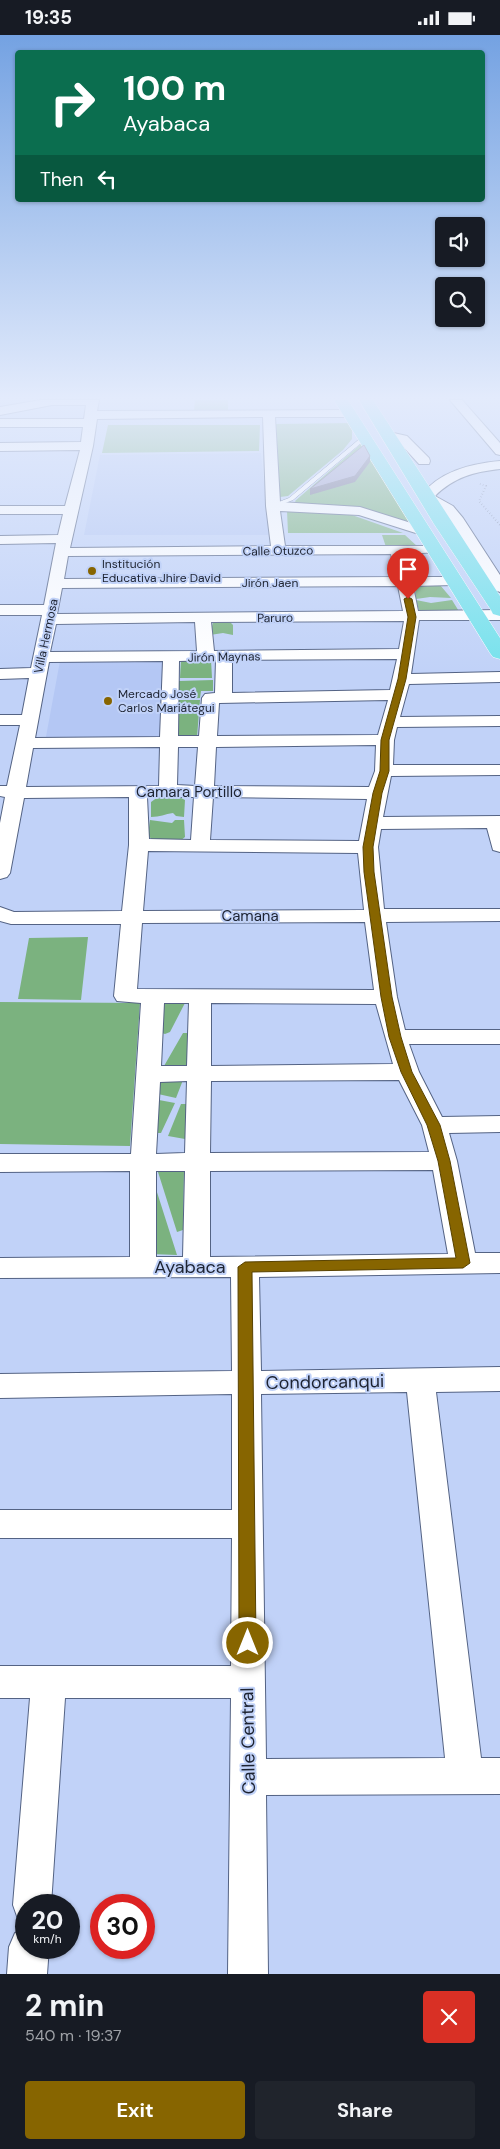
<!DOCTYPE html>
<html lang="en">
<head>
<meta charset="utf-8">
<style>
	:root { --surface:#171b24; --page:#20242c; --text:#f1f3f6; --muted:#9ea1a6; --accent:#876500 }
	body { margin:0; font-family:"DM Sans",sans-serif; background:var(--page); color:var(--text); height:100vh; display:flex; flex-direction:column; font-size:19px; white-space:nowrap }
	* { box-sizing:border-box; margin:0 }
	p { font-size:16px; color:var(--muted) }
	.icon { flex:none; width:28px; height:28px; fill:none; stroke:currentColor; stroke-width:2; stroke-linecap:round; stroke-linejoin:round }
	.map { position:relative; height:1939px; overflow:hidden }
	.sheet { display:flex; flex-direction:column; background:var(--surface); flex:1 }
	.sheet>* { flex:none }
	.banner { position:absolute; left:15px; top:15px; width:470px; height:152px; border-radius:5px; box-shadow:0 1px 4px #0004; background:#0b6e4f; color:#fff; overflow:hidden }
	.fabs { position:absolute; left:435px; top:182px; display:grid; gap:10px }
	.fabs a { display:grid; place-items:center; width:50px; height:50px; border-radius:5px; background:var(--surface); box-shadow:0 1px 4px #0004; font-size:25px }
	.speed { position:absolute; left:15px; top:1859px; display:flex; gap:10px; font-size:25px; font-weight:700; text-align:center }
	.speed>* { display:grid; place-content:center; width:65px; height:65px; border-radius:50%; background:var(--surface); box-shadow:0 1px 4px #0004; line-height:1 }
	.speed small { font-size:12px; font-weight:400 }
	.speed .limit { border:8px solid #d22; background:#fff; color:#111 }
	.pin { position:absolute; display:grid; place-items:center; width:42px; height:42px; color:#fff; margin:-51px -21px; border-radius:50% 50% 50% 0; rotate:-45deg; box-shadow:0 0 5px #0007 }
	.pin .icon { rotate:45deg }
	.me { position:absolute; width:55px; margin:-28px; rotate:0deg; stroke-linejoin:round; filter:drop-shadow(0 0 4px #0008) }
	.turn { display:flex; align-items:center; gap:18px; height:105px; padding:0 25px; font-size:22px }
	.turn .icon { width:65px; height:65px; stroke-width:2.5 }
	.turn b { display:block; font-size:35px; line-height:42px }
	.then { display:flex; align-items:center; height:48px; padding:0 25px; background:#0003; gap:10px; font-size:19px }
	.round { display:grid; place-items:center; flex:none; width:52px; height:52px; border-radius:5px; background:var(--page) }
	.overview { display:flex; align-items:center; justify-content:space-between; height:85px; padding:0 25px }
	h1 { font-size:30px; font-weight:700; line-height:38px }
	.primary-button { display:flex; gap:10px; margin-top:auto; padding:10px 25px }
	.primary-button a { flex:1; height:58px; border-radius:5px; background:var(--accent); color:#fff; font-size:20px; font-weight:700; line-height:58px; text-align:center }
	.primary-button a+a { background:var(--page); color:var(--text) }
	.status { display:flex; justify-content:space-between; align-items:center; height:35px; padding:0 25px; background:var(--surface); direction:ltr }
	.status svg { height:14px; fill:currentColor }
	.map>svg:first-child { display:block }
	.built { fill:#b4c7f4 }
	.green { fill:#7bb27f }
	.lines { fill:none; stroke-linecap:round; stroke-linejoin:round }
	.lane-casing { stroke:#546384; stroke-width:1 }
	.street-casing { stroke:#546384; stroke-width:2 }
	.primary-casing { stroke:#fff; stroke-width:1 }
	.path { stroke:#76819c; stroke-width:2; stroke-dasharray:0.5 2.5; stroke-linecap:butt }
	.lane { fill:#fff; fill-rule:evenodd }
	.street { fill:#fff; fill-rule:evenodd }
	.primary { fill:#76e2ec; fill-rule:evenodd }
	.shaded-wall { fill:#71708b }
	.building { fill:#a1a0c7; stroke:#71708b }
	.route { fill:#876500; stroke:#584200 }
	.poi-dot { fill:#876500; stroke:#c1d2f8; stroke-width:2 }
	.labels { text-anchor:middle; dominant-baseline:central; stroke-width:4; stroke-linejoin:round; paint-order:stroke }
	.far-street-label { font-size:12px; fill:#1d2331; stroke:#c1d2f8 }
	.far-poi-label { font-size:12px; fill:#1d2331; stroke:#c1d2f8; text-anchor:start }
	.street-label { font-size:15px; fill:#1d2331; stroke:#c1d2f8 }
	.near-street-label { font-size:18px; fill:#1d2331; stroke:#c1d2f8 }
</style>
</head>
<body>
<div class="status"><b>19:35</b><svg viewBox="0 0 49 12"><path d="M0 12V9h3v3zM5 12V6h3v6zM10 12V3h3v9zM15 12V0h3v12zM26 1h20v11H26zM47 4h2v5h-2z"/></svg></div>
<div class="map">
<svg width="500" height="1939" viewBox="0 0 500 1939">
	<rect width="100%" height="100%" fill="#c1d2f8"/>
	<!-- built -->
	<path class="built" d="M261,418L269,500H84L100,420Z
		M60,626H165L161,706L45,707Z"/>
	<!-- green -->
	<path class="green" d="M195,365H228V376H194Z
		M352,388V404L343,415L288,461L280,462L275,389Z
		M108,390H260L259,416L102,418Z
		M363,407L415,491L379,479L297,469L295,466Z
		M287,476L352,480L403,498H288Z
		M382,500H405L418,512H386Z
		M415,550H440L451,563L430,562L416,564Z
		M416,565L431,568L452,565L460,578L420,579Z
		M229,586L233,590V600L223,598L210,600L213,587Z
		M181,625H211L212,643H180Z
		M213,645V656H201L200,663L178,664L179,646Z
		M178,665H200L197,702H177Z
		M158,762H179L185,765L184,782L176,781L173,778C165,779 160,782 151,782V767Z
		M150,785L172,788L175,785H184L185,802L180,806H153L148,800Z
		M88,902L81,965L18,964L29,903Z
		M163,966H186L170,997L165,999L162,998Z
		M0,967L140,968L130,1111L0,1109Z
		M183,998H187V1031H164Z
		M159,1044L183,1045L176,1063L158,1059Z
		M159,1065L175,1068L161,1098H157Z
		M181,1069H187L185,1104L168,1101Z
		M160,1135H184L183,1195L177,1197L158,1137Z
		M156,1154L177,1220L151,1219L154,1155Z"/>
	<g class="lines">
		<!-- lane casing -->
		<g class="lane-casing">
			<path id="lane" d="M362,402L367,403L293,465L275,472H271V470L289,463Z"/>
		</g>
		<!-- street casing -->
		<g class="street-casing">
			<path id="street" d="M41,365H99L97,376L353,375L355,378L353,381L349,382H275L280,467L360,472L427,493L429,496L422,500L359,480L280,476L285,511H439L441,514L439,517L405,519L410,542H454L461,546L454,550L413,551L418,576L500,575V585H419L411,639L500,637V647L409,649L400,682L500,681V691L397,692L394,705L393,730H500V740L391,741L383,782L500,781V817L493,815L487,793L381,794L378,812L384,874H500V886L386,887L397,962L405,995H500V1009H409L419,1037L442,1082L500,1081V1097L449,1098L457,1126L475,1218H500V1238L259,1242L261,1336L500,1332V1356L436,1357L481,1723H500V1759L266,1760L268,1939H228L231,1663H65L51,1870H26V1887L18,1884L13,1870L30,1663H0V1631H231L232,1503H0V1475H232V1359L0,1363V1339L232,1336L231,1242L0,1243V1223L130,1222V1136L0,1137V1119H131L141,968L117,966L114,961L121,889H11L0,886V872L14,877L122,876L129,810V762L24,763L10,838L7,842L0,844V788L5,762L0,761V751H7L20,690H0V680H22L29,643L0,644V634L31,633L42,580H0V570H44L56,508L0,509V501L58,500L63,479H0V471H65L80,415L0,416V408L81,407L83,392H0V384H84L86,370H52L0,380V372ZM263,382L266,471L271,511L70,513L93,411L97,384ZM391,519L396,542L64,544L68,521ZM398,551L403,576L57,579L62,553ZM404,586L399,614L214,616L211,587ZM195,587L197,616L50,617L56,589ZM397,624L390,655L232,658V625ZM216,625L215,658L205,659L202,663L199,701H178L179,626ZM163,626L160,702L35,703L49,627ZM388,665L378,700L217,701L219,668ZM376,710L375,736L369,752L214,751L216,712ZM160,712L159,751L26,752L33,713ZM178,712H198L195,751L177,750ZM147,762H194L191,805L149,804ZM213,762L367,764L359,806L210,805ZM148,816L358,818L364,875L143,876ZM365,887L374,955L137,954L142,888ZM164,968H189L187,1031H161ZM211,968L376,969L393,1029L211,1031ZM399,1045L422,1090L429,1117L210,1118L211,1046ZM187,1046L185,1118L156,1119L160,1047ZM433,1135L448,1219L210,1222V1136ZM156,1136H185L183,1222H156ZM407,1357L445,1723L266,1724L261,1359Z
				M450,365H462L500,408V420L496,419Z
				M389,397L407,401L429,423L430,426L429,429H419L399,407L385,404L383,401L385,398Z
				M500,426V434C474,437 454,442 435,461L453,471L463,483L500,540V557L495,555L450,485L443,477L420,462C439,436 470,429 500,426Z
				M26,1894V1912H49L47,1939H7L9,1912L15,1898Z"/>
		</g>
		<!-- primary casing -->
		<g class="primary-casing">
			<path id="primary" d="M334,365H348L500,603V624L493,622L490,618Z
				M359,365H373L500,561V581L493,579L491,575L434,489Z"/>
		</g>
		<!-- path -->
		<path class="path" d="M480,449L486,451L479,466L500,490"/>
		<!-- lane -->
		<use href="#lane" class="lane"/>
		<!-- street -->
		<use href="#street" class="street"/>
		<!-- primary -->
		<use href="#primary" class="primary"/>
	</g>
	<!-- shaded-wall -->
	<path class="shaded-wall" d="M370,421V427L355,447L310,460V454Z"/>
	<!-- building -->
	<path class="building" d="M364,410L370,421L355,441L310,454Z"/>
	<!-- sky -->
	<linearGradient id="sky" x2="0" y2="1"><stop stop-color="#74a2e2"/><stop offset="0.57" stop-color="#e3ebfc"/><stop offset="1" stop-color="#e3ebfc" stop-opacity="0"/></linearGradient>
	<rect width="500" height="636" fill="url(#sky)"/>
	<!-- route -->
	<path class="route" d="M408,562L412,564L416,582L406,644L389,705V736L382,758L373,812L374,837L392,962L401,1002L412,1037L440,1090L450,1126L470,1228L463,1233L252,1237L256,1608L254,1613L248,1616L241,1613L239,1608L238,1232L245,1227L456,1223L438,1126L427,1090L401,1037L389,1002L381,962L364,837L363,812L373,758L380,736L381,705L398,644L408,582L404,564Z"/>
	<!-- markers -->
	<g class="poi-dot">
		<circle cx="92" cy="536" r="5"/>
		<circle cx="108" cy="666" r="5"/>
	</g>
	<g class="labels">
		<!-- far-street labels -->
		<g class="far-street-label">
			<text transform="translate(278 516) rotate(-1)">Calle Otuzco</text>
			<text x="270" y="548">Jirón Jaen</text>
			<text transform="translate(275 583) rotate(-1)">Paruro</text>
			<text transform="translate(46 601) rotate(-78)">Villa Hermosa</text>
			<text transform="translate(224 622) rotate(-1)">Jirón Maynas</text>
		</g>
		<!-- far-poi labels -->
		<g class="far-poi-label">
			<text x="102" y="529">Institución<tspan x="102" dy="14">Educativa Jhire David</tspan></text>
			<text x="118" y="659">Mercado José<tspan x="118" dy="14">Carlos Mariátegui</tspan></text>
		</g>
		<!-- street labels -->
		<g class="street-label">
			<text x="189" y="757">Camara Portillo</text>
			<text x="250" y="881">Camana</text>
		</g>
		<!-- near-street labels -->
		<g class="near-street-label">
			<text x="190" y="1232">Ayabaca</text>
			<text transform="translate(325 1347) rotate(-1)">Condorcanqui</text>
			<text transform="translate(248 1706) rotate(-91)">Calle Central</text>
		</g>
	</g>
</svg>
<div class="fabs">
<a><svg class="icon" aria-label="sound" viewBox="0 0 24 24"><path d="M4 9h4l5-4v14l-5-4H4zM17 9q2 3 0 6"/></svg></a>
<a><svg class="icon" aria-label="search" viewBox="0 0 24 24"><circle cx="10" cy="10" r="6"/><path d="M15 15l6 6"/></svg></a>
</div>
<div class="speed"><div>20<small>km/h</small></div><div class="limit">30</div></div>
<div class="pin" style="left:408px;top:564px;background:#d93025"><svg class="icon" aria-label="arrive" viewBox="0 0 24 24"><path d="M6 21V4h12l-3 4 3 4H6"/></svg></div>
<svg class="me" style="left:248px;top:1608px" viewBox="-20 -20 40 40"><circle r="17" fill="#876500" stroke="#fff" stroke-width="3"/><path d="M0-11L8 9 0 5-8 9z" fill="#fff"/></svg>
<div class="banner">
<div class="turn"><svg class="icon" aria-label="right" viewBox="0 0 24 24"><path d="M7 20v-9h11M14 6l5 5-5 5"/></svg><div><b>100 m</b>Ayabaca</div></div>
<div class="then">Then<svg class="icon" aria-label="left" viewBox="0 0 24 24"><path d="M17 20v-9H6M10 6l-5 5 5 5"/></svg></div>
</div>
</div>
<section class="sheet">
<div class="overview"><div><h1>2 min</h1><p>540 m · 19:37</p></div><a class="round" style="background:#d93025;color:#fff"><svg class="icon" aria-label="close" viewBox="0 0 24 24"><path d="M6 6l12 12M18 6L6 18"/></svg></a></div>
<div class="primary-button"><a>Exit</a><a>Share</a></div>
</section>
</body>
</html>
